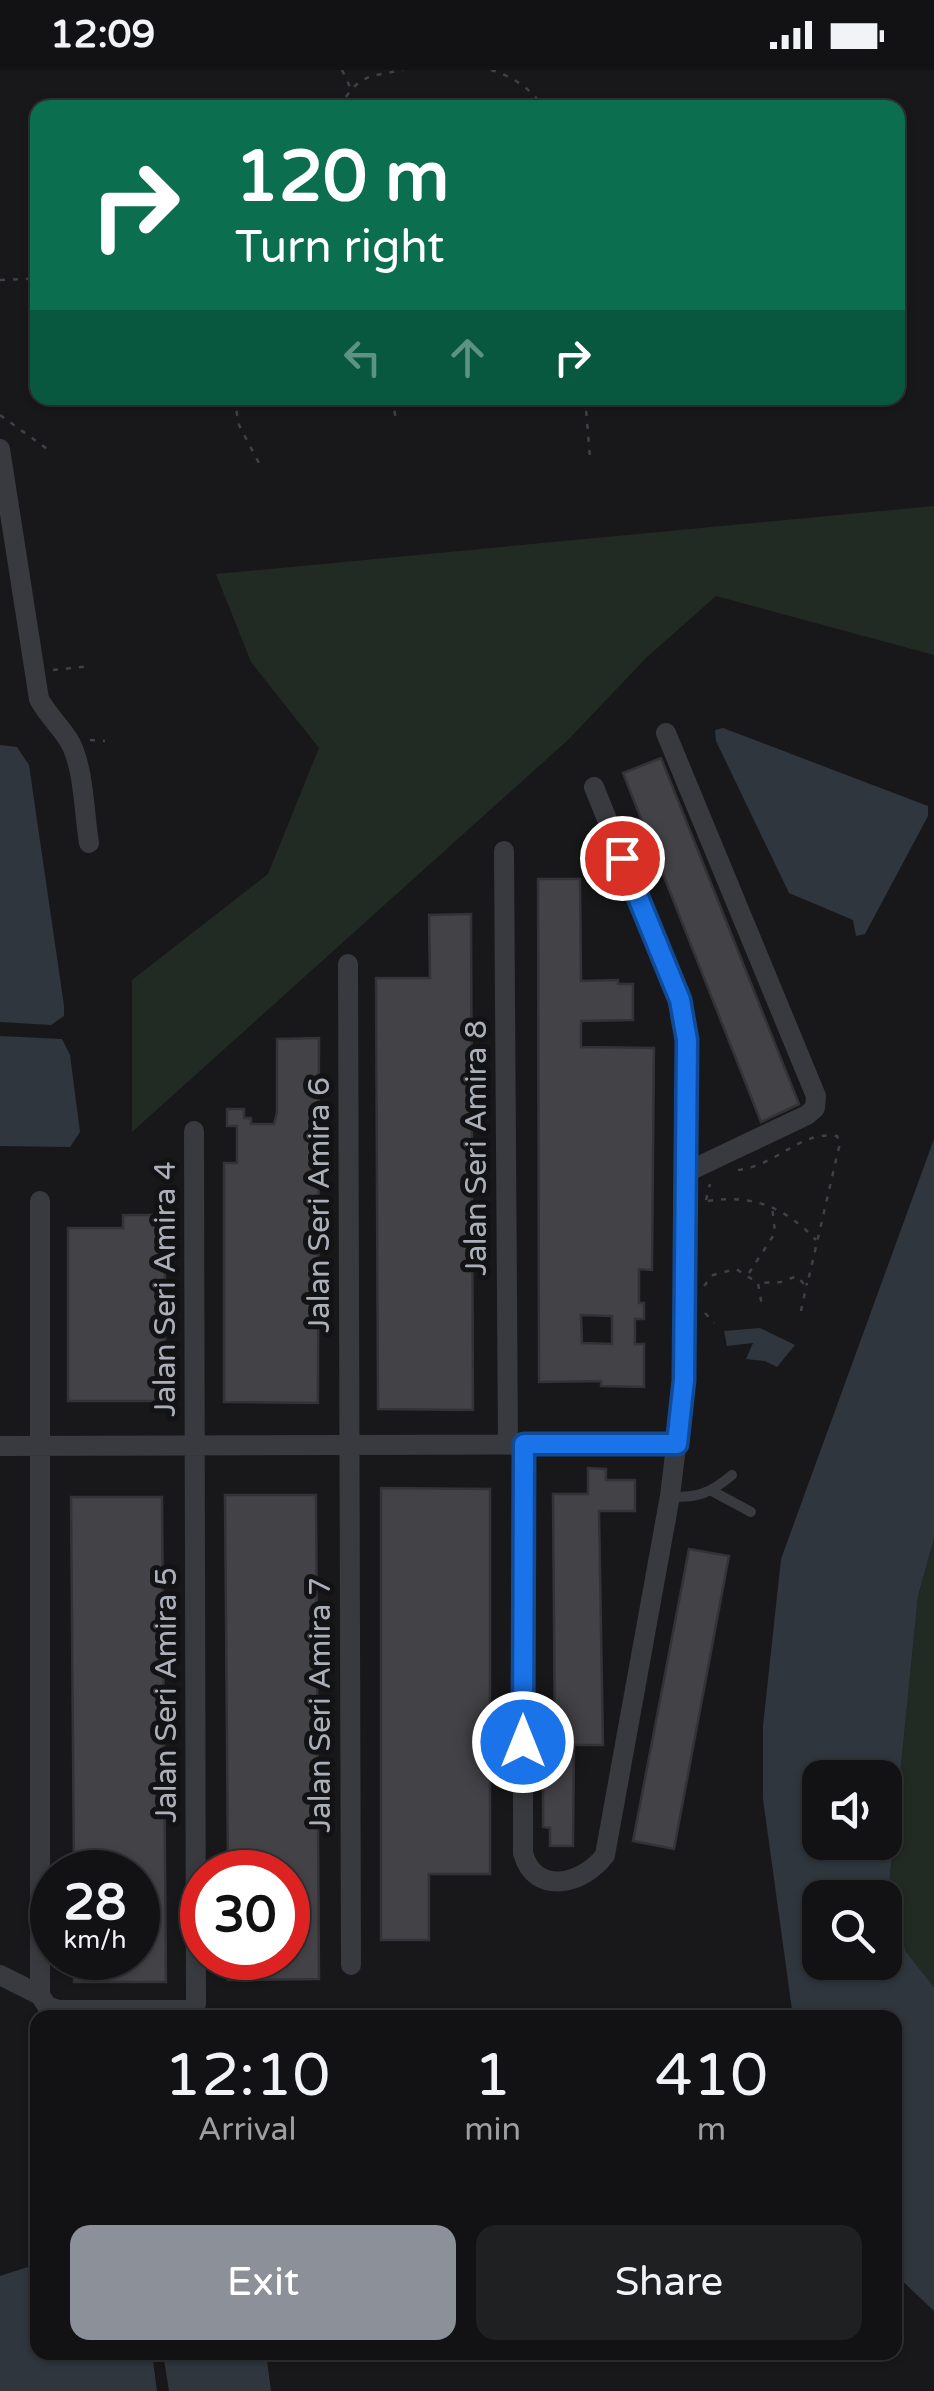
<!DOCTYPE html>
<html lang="en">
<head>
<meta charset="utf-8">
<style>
	:root { --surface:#121214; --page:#1f2022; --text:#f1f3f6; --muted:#9c9ea0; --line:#313234; --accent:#8c9099 }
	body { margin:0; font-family:"Varela Round",sans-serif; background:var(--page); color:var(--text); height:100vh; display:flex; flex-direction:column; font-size:38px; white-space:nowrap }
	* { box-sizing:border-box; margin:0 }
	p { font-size:32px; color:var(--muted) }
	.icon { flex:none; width:55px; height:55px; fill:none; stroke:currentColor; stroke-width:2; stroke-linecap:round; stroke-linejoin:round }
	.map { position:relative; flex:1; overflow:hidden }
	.panel { position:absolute; left:30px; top:1940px; width:872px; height:350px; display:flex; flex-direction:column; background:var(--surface); border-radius:20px; box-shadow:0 2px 8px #0004,0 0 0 2px var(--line) }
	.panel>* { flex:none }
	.banner { position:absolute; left:30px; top:30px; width:875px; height:305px; border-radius:20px; box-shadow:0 2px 8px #0004,0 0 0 2px var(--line); background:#0b6e4f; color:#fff; overflow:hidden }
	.tools { position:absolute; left:802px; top:1690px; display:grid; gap:20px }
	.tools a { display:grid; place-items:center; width:100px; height:100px; border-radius:20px; background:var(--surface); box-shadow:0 2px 8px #0004,0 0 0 2px var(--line); font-size:50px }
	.speed { position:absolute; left:30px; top:1780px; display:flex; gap:20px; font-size:50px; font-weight:700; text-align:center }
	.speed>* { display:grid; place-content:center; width:130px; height:130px; border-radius:50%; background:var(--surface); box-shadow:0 2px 8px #0004,0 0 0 2px var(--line); line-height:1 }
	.speed small { font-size:25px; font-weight:400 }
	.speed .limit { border:15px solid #d22; background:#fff; color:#111 }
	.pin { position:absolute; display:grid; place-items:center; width:85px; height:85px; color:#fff; margin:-42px; border:5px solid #fff; border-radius:50%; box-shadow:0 2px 10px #0007 }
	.me { position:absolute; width:110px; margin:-55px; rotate:0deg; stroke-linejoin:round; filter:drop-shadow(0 0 8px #0008) }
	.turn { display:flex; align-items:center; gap:35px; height:210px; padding:0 40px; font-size:45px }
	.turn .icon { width:130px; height:130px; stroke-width:2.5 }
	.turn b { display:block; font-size:70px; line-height:85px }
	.lanes { display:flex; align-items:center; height:95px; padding:0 40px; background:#0003; justify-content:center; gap:50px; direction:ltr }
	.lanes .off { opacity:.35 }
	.eta { display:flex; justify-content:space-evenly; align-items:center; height:170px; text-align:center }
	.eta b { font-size:60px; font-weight:600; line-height:70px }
	.action { display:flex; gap:20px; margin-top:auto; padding:20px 40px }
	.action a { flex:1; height:115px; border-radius:20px; background:var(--accent); color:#fff; font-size:40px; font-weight:600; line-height:115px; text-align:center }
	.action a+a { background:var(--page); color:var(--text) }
	.status { display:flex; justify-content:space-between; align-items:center; height:70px; padding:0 50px; background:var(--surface); direction:ltr }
	.status svg { height:28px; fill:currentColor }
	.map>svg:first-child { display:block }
	.green { fill:#222a24 }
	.water { fill:#2f363e; fill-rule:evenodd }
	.building { fill:#434347; stroke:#333236; stroke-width:2.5; fill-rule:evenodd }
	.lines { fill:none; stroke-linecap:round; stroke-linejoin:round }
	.path { stroke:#404146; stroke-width:2.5; stroke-dasharray:5 8; stroke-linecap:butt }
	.service { stroke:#393a3f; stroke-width:10 }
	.minor { stroke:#393a3f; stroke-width:20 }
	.route-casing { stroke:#114b97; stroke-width:25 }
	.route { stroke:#1a73e8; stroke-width:18 }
	.labels { text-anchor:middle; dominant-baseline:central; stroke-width:10; stroke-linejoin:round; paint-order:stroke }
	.street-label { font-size:30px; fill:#abafb9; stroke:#131315 }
</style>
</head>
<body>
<div class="status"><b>12:09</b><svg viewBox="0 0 49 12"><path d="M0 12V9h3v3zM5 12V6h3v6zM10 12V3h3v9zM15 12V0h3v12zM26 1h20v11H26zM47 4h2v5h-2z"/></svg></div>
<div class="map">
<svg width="934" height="2321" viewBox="0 0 934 2321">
	<rect width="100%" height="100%" fill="#18181a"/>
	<!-- green -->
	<path class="green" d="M934,436V585L716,526L646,588L569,669L132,1062V910L268,804L319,678L251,592L216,504Z
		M934,1469V1917L906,1882L888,1825L918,1526Z"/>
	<!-- water -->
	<path class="water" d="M723,658L928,736V746L865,864L856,866L853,850L789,823L716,671L715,660Z
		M0,675L17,677L29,695L64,936V946L51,955L0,952Z
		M0,966L62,969L70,985L80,1062L70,1077L0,1076Z
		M934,1069V1469L918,1526L888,1825L906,1882L934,1917V2241L895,2204V1948L793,1947L763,1729V1656L781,1489ZM820,1708H885V1772H820ZM820,1828H885V1892H820Z
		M760,1258L795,1275L777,1297L765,1291L746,1289L753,1273L727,1276L724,1261Z
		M37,2194L38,2282L152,2283L157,2321H0V2206Z
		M163,2283H266L271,2321H169Z"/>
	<!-- building -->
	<path class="building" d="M661,688L799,1034L761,1052L623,703Z
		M538,809H580L581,911L618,910V914H633V950L581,951V977L654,978L652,1200L639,1199V1233H644V1249H635V1274H644V1317L601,1316V1311L539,1312ZM581,1245L612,1246V1274L582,1273Z
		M471,844L473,1340L378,1339L376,908H430L429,845Z
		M319,968L318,1333L224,1332V1093H237V1056H227V1039H244V1048H251V1054H274L277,1043V969Z
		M123,1145H152V1156L165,1155V1331H68V1158H123Z
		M588,1398L606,1399V1410H635V1441H599L603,1675H574L573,1776H550V1758L543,1757V1714H548V1688L555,1683L553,1424H588Z
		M381,1418L490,1419V1804H429V1870H381Z
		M225,1425H316L319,1909L228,1910V1888H288V1802H228Z
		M71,1427H162L166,1912H74V1888H138V1802H74Z
		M689,1479L729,1486L674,1779L633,1771Z"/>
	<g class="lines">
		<!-- path -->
		<path class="path" d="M342,0L350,17
			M491,0C510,5 534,20 543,38
			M339,38C359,4 367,7 403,0
			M882,38L887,28
			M0,210L27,209L38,205
			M234,328L239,355L260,395
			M392,328L396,349
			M585,328L590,387
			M0,345L50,381
			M53,600L91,596
			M90,670L105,671
			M738,1100C776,1096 801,1060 837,1066L840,1073L808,1211L803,1213L797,1206L781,1212L758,1213
			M706,1130L710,1114
			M708,1131C752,1124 785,1137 816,1170
			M749,1203L775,1163L772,1135
			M704,1216L713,1205L736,1199L758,1213L762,1236
			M801,1241L807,1213
			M705,1243L714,1253"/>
		<!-- service -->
		<path class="service" d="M712,1421L751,1442
			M670,1426C697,1429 712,1422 732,1405"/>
		<!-- minor -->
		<path class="minor" d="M0,379L39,629C47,644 59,655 68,669C84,693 84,744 89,773
			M666,663L816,1026L815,1038L807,1045L687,1102
			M504,781L508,1375
			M348,894L351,1895
			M523,1375V1783C535,1827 584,1814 605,1785L670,1426L684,1310L687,970L680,931L594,717
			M0,1376L677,1374
			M0,1905L40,1925L47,1936L58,1940H191L196,1934L194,1061
			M40,1925V1131"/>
	</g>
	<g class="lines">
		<!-- route casing -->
		<g class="route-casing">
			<path id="route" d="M523,1672L524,1374H677L684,1310L687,970L680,930L622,788"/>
		</g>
		<!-- route -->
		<use href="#route" class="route"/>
	</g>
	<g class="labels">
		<!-- street labels -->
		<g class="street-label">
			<text transform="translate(476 1078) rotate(-90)">Jalan Seri Amira 8</text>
			<text transform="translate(319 1135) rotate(-90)">Jalan Seri Amira 6</text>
			<text transform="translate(165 1219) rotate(-90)">Jalan Seri Amira 4</text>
			<text transform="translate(166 1625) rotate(-90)">Jalan Seri Amira 5</text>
			<text transform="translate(320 1635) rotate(-90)">Jalan Seri Amira 7</text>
		</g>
	</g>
</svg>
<div class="tools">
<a><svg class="icon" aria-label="sound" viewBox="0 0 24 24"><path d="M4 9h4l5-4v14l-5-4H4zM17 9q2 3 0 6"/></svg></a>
<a><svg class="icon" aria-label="search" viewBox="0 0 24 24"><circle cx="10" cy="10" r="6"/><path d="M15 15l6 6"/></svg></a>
</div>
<div class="speed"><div>28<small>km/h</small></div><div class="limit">30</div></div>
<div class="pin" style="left:622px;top:788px;background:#d93025"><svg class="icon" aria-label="arrive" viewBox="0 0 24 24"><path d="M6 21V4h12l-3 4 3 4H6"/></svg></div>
<svg class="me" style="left:523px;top:1672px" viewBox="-20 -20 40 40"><circle r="17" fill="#1a73e8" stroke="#fff" stroke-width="3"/><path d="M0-11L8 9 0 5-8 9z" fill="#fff"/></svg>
<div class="banner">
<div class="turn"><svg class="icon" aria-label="right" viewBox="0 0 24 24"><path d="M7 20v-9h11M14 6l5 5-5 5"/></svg><div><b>120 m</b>Turn right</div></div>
<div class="lanes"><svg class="icon off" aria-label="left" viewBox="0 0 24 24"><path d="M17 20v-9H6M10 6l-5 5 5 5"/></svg><svg class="icon off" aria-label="ahead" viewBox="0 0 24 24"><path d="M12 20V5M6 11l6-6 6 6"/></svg><svg class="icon" aria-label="right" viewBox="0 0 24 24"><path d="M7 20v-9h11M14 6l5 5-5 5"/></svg></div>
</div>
<section class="panel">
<div class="eta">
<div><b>12:10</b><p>Arrival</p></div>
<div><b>1</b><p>min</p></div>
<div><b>410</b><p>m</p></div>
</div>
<div class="action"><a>Exit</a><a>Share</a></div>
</section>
</div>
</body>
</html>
